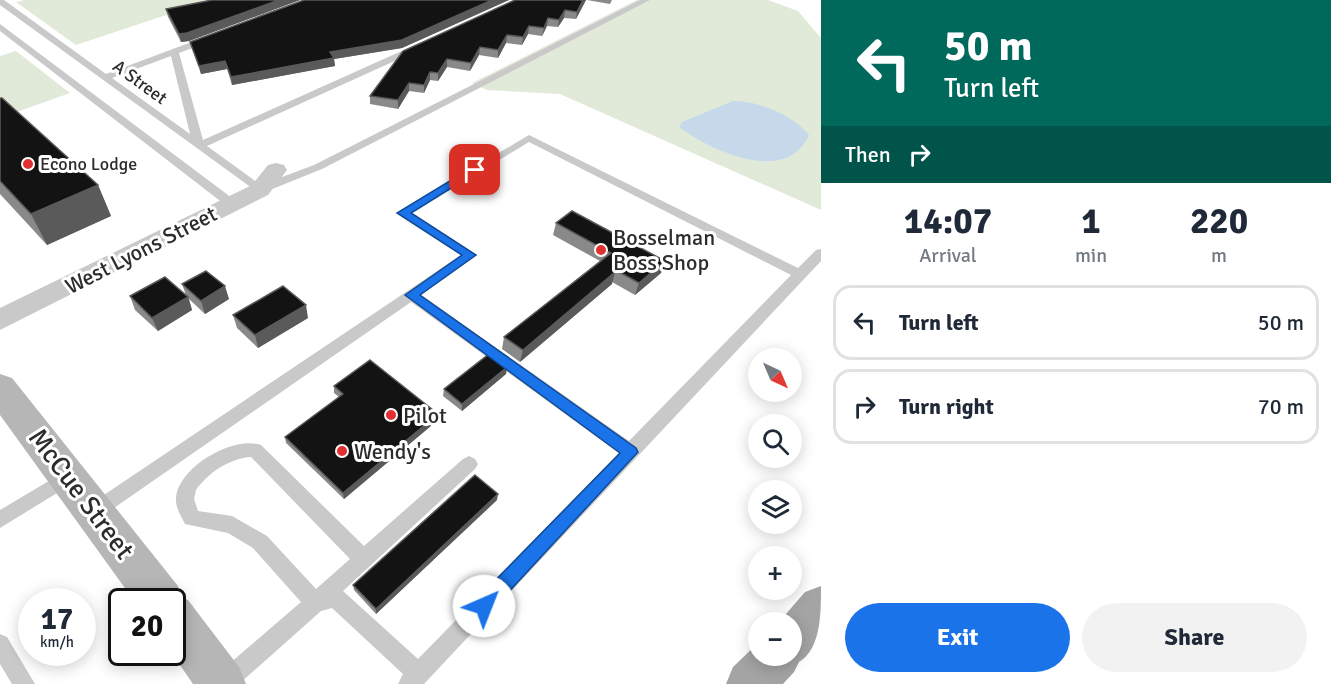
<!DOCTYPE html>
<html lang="en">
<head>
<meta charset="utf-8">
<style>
	:root { --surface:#fff; --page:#f2f2f3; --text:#1f2937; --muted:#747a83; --line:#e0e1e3; --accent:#1a73e8 }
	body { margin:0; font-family:Signika,sans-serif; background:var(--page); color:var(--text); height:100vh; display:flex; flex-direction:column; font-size:22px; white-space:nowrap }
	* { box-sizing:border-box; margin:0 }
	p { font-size:20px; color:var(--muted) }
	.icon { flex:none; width:33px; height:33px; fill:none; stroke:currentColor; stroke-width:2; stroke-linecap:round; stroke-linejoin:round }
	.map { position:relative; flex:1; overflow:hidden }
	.drawer { display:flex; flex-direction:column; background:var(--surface); width:510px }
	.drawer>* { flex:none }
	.guide { background:#00695c; color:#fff; overflow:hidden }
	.needle { width:39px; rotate:136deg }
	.tools { position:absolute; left:748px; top:348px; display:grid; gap:12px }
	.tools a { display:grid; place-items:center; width:54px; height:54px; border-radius:50%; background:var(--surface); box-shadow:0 3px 15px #0003; font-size:30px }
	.speed { position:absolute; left:18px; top:588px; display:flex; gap:12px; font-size:30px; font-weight:700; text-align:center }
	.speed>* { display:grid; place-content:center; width:78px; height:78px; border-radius:50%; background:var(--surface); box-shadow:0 3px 15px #0003; line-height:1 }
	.speed small { font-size:15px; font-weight:400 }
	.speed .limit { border:3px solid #111; border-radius:9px; background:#fff; color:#111 }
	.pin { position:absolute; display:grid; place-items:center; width:51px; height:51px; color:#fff; margin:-26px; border-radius:12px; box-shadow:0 3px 9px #0006 }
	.me { position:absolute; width:66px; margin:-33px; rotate:44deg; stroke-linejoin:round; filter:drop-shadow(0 0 4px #0008) }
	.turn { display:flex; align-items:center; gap:21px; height:126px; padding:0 24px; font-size:27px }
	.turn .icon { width:78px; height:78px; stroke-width:2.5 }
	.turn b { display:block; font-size:42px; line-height:51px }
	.then { display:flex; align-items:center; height:57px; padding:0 24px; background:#0003; gap:12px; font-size:22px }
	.eta { display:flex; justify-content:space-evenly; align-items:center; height:102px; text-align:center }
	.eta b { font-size:36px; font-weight:800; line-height:42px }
	.button { display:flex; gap:12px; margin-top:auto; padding:12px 24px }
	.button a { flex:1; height:69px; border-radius:36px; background:var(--accent); color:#fff; font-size:24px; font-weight:800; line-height:69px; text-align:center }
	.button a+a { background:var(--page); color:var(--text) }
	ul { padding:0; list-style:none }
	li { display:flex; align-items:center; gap:18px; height:75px; margin:0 12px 9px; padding:0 12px; border:3px solid var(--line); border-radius:18px }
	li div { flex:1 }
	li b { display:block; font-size:22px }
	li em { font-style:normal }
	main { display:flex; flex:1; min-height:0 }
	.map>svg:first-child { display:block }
	.green { fill:#e1ead9 }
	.water { fill:#c5d9ea }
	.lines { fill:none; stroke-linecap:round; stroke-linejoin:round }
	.lane { fill:#c9c9c9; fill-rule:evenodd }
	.street { fill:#c9c9c9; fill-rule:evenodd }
	.secondary { fill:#b6b6b6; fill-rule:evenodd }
	.primary { fill:#a4a4a4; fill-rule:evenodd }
	.wall { fill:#898989 }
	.shaded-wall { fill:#5a5a5a }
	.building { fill:#131313; stroke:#5a5a5a; stroke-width:1.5 }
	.route { fill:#1a73e8; stroke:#114b97; stroke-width:1.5 }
	.poi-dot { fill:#e22f31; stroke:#fff; stroke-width:2 }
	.labels { text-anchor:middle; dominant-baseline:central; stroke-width:6; stroke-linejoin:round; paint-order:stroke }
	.far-street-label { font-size:18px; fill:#2c2c2c; stroke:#fff }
	.far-poi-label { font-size:18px; fill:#2c2c2c; stroke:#fff; text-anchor:start }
	.poi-label { font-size:22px; fill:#2c2c2c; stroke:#fff; text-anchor:start }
	.street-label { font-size:22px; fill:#2c2c2c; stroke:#fff }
	.near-street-label { font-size:27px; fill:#2c2c2c; stroke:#fff }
</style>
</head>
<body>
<main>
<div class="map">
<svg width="821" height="684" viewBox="0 0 821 684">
	<rect width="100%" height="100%" fill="#fff"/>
	<!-- green -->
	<path class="green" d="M24,0H211L76,45L16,2Z
		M637,0H768L798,11L821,38V210L560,94L487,90L472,83Z
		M16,51L70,93L0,118V56Z"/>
	<!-- water -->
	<path class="water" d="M733,101C759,101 793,115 809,135C787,186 711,151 679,127L682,122Z"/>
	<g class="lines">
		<!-- lane -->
		<path class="lane" d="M0,0H4L106,74L205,37H211V41L179,53L203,140L415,45H421V49L207,146L261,185L314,165L640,0H650L322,169L260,194L0,5ZM171,56L190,134L112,78Z
			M0,24L236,201V207H228L0,31Z
			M529,135L798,268L816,250L821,249V261L424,684H398L403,674L332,608L321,611L239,684H212L215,676L301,602L253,548L228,533L185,524C181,516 175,507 176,497C179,467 233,435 261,445L364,546L463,459L469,456L475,459L478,464L475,469L343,591L418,659L619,453L411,302L101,517L95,519L89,517L86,511L89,505L461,255L397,213ZM529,142L791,275L629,441L421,295L477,255L412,213ZM251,457L350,559L316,589L267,536L232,516L198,511L194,499L196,490C208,473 230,458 251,457Z
			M69,469L75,472L78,477L75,482L0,528V510Z
			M0,634L7,637L35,684H12L0,664Z"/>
		<!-- street -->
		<path class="street" d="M276,163L284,165L287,170L268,195L0,330V308L252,185L268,165Z"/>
		<!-- secondary -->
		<path class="secondary" d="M0,374L12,378L178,586L182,598L188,600L239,667L246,684H193L171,652L172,602H135L0,415Z"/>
		<!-- primary -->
		<path class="primary" d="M821,586C821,614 821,649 799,662L794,672L783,684H726L733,667L759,642V656H792V622H779L805,592Z"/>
	</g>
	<!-- wall -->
	<path class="wall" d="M212,0H300L189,41L181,42L168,17L166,9Z
		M304,0H509L402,48L334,59L335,66L232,85L227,69L201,74L190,42Z
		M515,0H586L576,19L564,18L558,27L547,26L542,36L528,34L522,45L506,43L498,58L479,55L470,71L447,67L438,81L430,80L424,93L409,91L398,109L370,104V96Z
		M587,0H612L610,4Z
		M0,98L98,185L111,216L47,245L0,194Z
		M556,223L665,261L661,273L635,295L612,282V284L520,362L502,349L504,337L600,261L553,235Z
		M182,284L229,299L205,314L189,299L192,310L158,331L135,310L130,296L186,295Z
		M233,315L308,318L258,348L237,328Z
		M507,367L506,374L462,411L443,396L444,389Z
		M334,386L438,414V420L344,499L286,443L285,437L339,397L334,393Z
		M497,500L376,614L354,590L353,585Z"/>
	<!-- shaded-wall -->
	<path class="shaded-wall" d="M279,0H300L189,41L181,42L179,34Z
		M492,0H509L402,48L334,59L335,66L232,85L231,77Z
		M583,0H586L576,19L577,12Z
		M565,10L564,18L558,27L559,20Z
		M548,18L547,26L542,36L544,28Z
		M529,26L528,34L522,45L523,37Z
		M507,35L506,43L498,58V50Z
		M480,47L479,55L470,71L471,63Z
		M447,59V67L438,81V73Z
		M225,61L227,69L201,74L199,66Z
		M430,72V80L424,93V85Z
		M409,83V91L398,109V100Z
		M98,185L111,216L47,245L31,214Z
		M665,261L661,273L635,295L639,283Z
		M615,272L612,284L520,362L523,350Z
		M225,286L229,299L205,314L201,301Z
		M188,297L192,310L158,331L152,318Z
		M306,305L308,318L258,348L255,335Z
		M507,367L506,374L462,411V404Z
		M438,414V420L344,499L343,493Z
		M498,494L497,500L376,614V609Z"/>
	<!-- building -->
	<path class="building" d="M212,0H279L187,33L179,34L166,9Z
		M304,0H492L402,40L330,52L334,58L231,77L225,61L199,66L190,42Z
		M515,0H583L577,12L565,10L559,20L548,18L544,28L529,26L523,37L507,35L498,50L480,47L471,63L447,59L438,73L430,72L424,85L409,83L398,100L370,96L403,51Z
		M0,98H2L98,185L31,214L0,181Z
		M572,211L665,261L639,283L612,268L615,272L523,350L504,337L611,253L556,223Z
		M206,271L225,286L201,301L182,284Z
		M165,277L188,297L152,318L130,296Z
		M283,286L306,305L255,335L233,315Z
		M489,354L507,367L462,404L444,389Z
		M370,360L438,414L343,493L285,437L343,394L334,386Z
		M475,475L498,494L376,609L353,585Z"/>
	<!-- route -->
	<path class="route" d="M471,168L480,170L411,213L476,255L420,295L636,448L638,452L490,612L484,615L477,612L475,606L477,599L620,453L405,295L462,255L397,213Z"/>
	<!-- markers -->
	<g class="poi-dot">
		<circle cx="28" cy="164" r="6"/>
		<circle cx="601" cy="250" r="6"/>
		<circle cx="391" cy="415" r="6"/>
		<circle cx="342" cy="451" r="6"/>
	</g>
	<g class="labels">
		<!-- far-street labels -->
		<g class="far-street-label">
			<text transform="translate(140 82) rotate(36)">A Street</text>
		</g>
		<!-- far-poi labels -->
		<g class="far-poi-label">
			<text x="40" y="164">Econo Lodge</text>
		</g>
		<!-- poi labels -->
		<g class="poi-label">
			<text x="613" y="237">Bosselman<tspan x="613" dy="25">Boss Shop</tspan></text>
			<text x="403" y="415">Pilot</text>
			<text x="354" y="451">Wendy's</text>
		</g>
		<!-- street labels -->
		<g class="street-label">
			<text transform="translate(141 250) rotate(-27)">West Lyons Street</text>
		</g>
		<!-- near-street labels -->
		<g class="near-street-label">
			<text transform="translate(81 494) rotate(53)">McCue Street</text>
		</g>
	</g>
</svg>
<div class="tools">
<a><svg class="needle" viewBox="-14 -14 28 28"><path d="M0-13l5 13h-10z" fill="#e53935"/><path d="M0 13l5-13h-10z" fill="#747a83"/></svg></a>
<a><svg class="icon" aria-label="search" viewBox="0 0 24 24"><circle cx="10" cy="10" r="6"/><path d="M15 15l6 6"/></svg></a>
<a><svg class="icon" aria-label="layers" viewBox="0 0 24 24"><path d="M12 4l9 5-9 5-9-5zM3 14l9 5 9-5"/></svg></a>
<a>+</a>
<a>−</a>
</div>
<div class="speed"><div>17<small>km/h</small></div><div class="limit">20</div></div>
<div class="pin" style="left:475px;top:170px;background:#d93025"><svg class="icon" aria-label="arrive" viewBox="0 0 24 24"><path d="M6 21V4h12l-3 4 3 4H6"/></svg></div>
<svg class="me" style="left:484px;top:606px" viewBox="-20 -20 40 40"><circle r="19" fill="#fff"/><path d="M0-13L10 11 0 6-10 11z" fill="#1a73e8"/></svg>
</div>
<section class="drawer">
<div class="guide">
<div class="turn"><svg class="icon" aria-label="left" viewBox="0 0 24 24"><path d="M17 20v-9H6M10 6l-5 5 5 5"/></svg><div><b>50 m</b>Turn left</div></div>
<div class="then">Then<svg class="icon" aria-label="right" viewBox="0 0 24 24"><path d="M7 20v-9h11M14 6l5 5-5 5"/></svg></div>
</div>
<div class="eta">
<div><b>14:07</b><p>Arrival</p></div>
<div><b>1</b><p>min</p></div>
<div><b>220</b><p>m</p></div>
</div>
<ul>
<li><svg class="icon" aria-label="left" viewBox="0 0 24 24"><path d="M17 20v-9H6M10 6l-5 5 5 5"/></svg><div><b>Turn left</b></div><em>50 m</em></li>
<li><svg class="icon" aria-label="right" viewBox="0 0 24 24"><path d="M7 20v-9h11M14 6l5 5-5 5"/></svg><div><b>Turn right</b></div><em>70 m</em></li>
</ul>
<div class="button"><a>Exit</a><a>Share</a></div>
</section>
</main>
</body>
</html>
